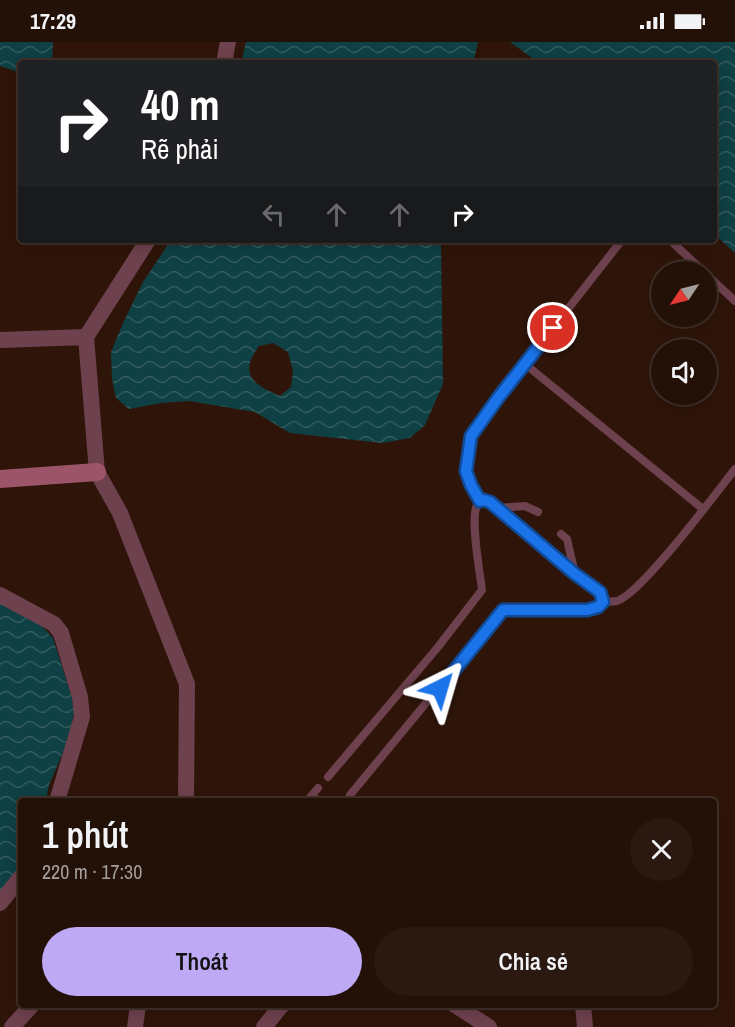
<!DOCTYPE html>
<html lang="vi">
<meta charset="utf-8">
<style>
body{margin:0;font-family:"Archivo Narrow",sans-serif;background:#2b1911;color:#f1f3f6;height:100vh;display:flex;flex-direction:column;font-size:22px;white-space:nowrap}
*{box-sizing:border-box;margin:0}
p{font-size:20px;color:#a39d9b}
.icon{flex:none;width:33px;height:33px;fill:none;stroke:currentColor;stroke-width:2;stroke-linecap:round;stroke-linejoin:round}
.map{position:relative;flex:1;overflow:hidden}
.drawer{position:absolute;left:18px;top:756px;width:699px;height:210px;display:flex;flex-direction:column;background:#231007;border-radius:6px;box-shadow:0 3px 15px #0003,0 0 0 2px #403028}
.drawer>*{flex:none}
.guide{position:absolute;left:18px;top:18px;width:699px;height:183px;border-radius:6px;box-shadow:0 3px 15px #0003,0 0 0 2px #403028;background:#202124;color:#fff;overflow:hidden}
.needle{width:39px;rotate:235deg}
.controls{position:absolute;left:651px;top:219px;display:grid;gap:12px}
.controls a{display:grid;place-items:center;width:66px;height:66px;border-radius:50%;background:#231007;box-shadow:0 3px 15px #0003,0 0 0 2px #403028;font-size:30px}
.pin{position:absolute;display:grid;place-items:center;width:51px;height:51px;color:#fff;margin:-26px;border:3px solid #fff;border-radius:50%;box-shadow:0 2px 6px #0007}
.me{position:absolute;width:66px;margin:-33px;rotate:40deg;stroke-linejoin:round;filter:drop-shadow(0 0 4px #0008)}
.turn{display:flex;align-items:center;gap:21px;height:126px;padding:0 24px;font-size:27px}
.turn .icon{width:78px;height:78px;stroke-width:2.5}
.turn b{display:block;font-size:42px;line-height:51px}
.lanes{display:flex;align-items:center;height:57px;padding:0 24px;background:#0003;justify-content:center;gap:30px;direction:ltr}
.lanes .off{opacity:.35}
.round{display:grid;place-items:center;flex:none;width:63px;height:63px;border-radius:32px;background:#2b1911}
.overview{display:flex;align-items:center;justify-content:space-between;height:102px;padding:0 24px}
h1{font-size:36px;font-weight:600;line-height:45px}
.action{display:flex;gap:12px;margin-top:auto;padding:12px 24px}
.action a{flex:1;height:69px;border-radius:36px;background:#bea9f5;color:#111;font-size:24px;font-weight:600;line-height:69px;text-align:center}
.action a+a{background:#2b1911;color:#f1f3f6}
.status{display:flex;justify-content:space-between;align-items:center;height:42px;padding:0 30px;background:#231007;direction:ltr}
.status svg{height:16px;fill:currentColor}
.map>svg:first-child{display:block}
.water{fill:url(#water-waves);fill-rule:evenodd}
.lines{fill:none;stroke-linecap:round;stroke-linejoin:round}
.lane{stroke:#6e414e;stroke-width:8}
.street{stroke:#6e414e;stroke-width:16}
.secondary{stroke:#9c5469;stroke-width:18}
.route-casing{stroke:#114b97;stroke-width:15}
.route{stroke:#1a73e8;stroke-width:10}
</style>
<div class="status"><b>17:29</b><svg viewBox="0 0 49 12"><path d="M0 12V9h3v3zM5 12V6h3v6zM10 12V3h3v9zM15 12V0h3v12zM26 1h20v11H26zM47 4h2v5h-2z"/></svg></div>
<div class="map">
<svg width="735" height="985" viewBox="0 0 735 985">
<defs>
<pattern id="water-waves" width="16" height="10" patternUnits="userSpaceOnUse" patternTransform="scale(1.5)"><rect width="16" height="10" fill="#0f4044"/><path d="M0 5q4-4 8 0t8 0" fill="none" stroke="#335b5e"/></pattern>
</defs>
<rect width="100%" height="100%" fill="#2f1509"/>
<path class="water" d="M0 0H53L52 21H21V31L0 24Z
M246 0H478L473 21H241Z
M510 0H735V211L714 192V21H539Z
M171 198H441L443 342 425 383 410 396 382 401 290 391 255 370 189 359 161 361 129 367 116 356 112 337 111 310 124 279 143 240ZM273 301 288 310 293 329 291 345 280 354C253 342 238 333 259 304Z
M0 561 41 583 53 596 72 656 74 669 70 694 49 743 46 759H21V828L0 855Z"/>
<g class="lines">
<path class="lane" d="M670 198 704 230
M706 232 735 259
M525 322 703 467
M480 459 466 429 471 394 498 356 622 198
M497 466 525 464 538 470
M561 492 567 497 575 532
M328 735 438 605 482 548C480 531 470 477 477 463 479 459 481 459 484 457L490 460 575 532 600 550 603 560
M312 753 319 759
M350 753 503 568H587L598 565 603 560C607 559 613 560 617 559 641 552 716 451 735 427
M307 759 318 746"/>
<path class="street" d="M224 21 228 0
M148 198 86 295 97 430 120 471 187 642 186 759
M0 298 86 295
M0 553 54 582 61 591 80 655 82 675 57 759
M0 861 21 835
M455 963 489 985
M583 963 585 985
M12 985 32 963
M135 985 138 963
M264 985 282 963"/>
<path class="secondary" d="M0 437 97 430"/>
</g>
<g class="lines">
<g class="route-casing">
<path id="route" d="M440 646 503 568H587L598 565 603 560 600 550 575 532 490 460 484 458 480 459 471 443 466 429 471 394 498 356 553 286"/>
</g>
<use href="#route" class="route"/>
</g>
</svg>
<div class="controls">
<a><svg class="needle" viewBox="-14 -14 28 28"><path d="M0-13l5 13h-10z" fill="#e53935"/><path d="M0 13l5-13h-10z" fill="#a39d9b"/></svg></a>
<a><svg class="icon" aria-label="sound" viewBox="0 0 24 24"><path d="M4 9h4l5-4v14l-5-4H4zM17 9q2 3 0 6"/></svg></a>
</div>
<div class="pin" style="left:553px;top:286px;background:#d93025"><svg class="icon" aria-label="arrive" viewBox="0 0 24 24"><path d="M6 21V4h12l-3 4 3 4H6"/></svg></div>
<svg class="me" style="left:440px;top:646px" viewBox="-20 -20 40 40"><path d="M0-17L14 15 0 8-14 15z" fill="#1a73e8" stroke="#fff" stroke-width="4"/></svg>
<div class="guide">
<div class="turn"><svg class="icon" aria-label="right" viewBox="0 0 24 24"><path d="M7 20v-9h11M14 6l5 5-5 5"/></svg><div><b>40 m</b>Rẽ phải</div></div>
<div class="lanes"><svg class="icon off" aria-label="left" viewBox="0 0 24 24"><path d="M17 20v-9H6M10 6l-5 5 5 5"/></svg><svg class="icon off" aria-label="ahead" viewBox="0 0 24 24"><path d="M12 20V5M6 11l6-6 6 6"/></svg><svg class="icon off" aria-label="ahead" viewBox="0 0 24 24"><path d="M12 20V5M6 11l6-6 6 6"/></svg><svg class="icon" aria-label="right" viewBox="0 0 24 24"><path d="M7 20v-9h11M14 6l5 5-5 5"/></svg></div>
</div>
<section class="drawer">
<div class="overview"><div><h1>1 phút</h1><p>220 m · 17:30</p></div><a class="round"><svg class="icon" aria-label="close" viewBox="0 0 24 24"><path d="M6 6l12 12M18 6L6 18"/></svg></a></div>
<div class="action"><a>Thoát</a><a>Chia sẻ</a></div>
</section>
</div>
